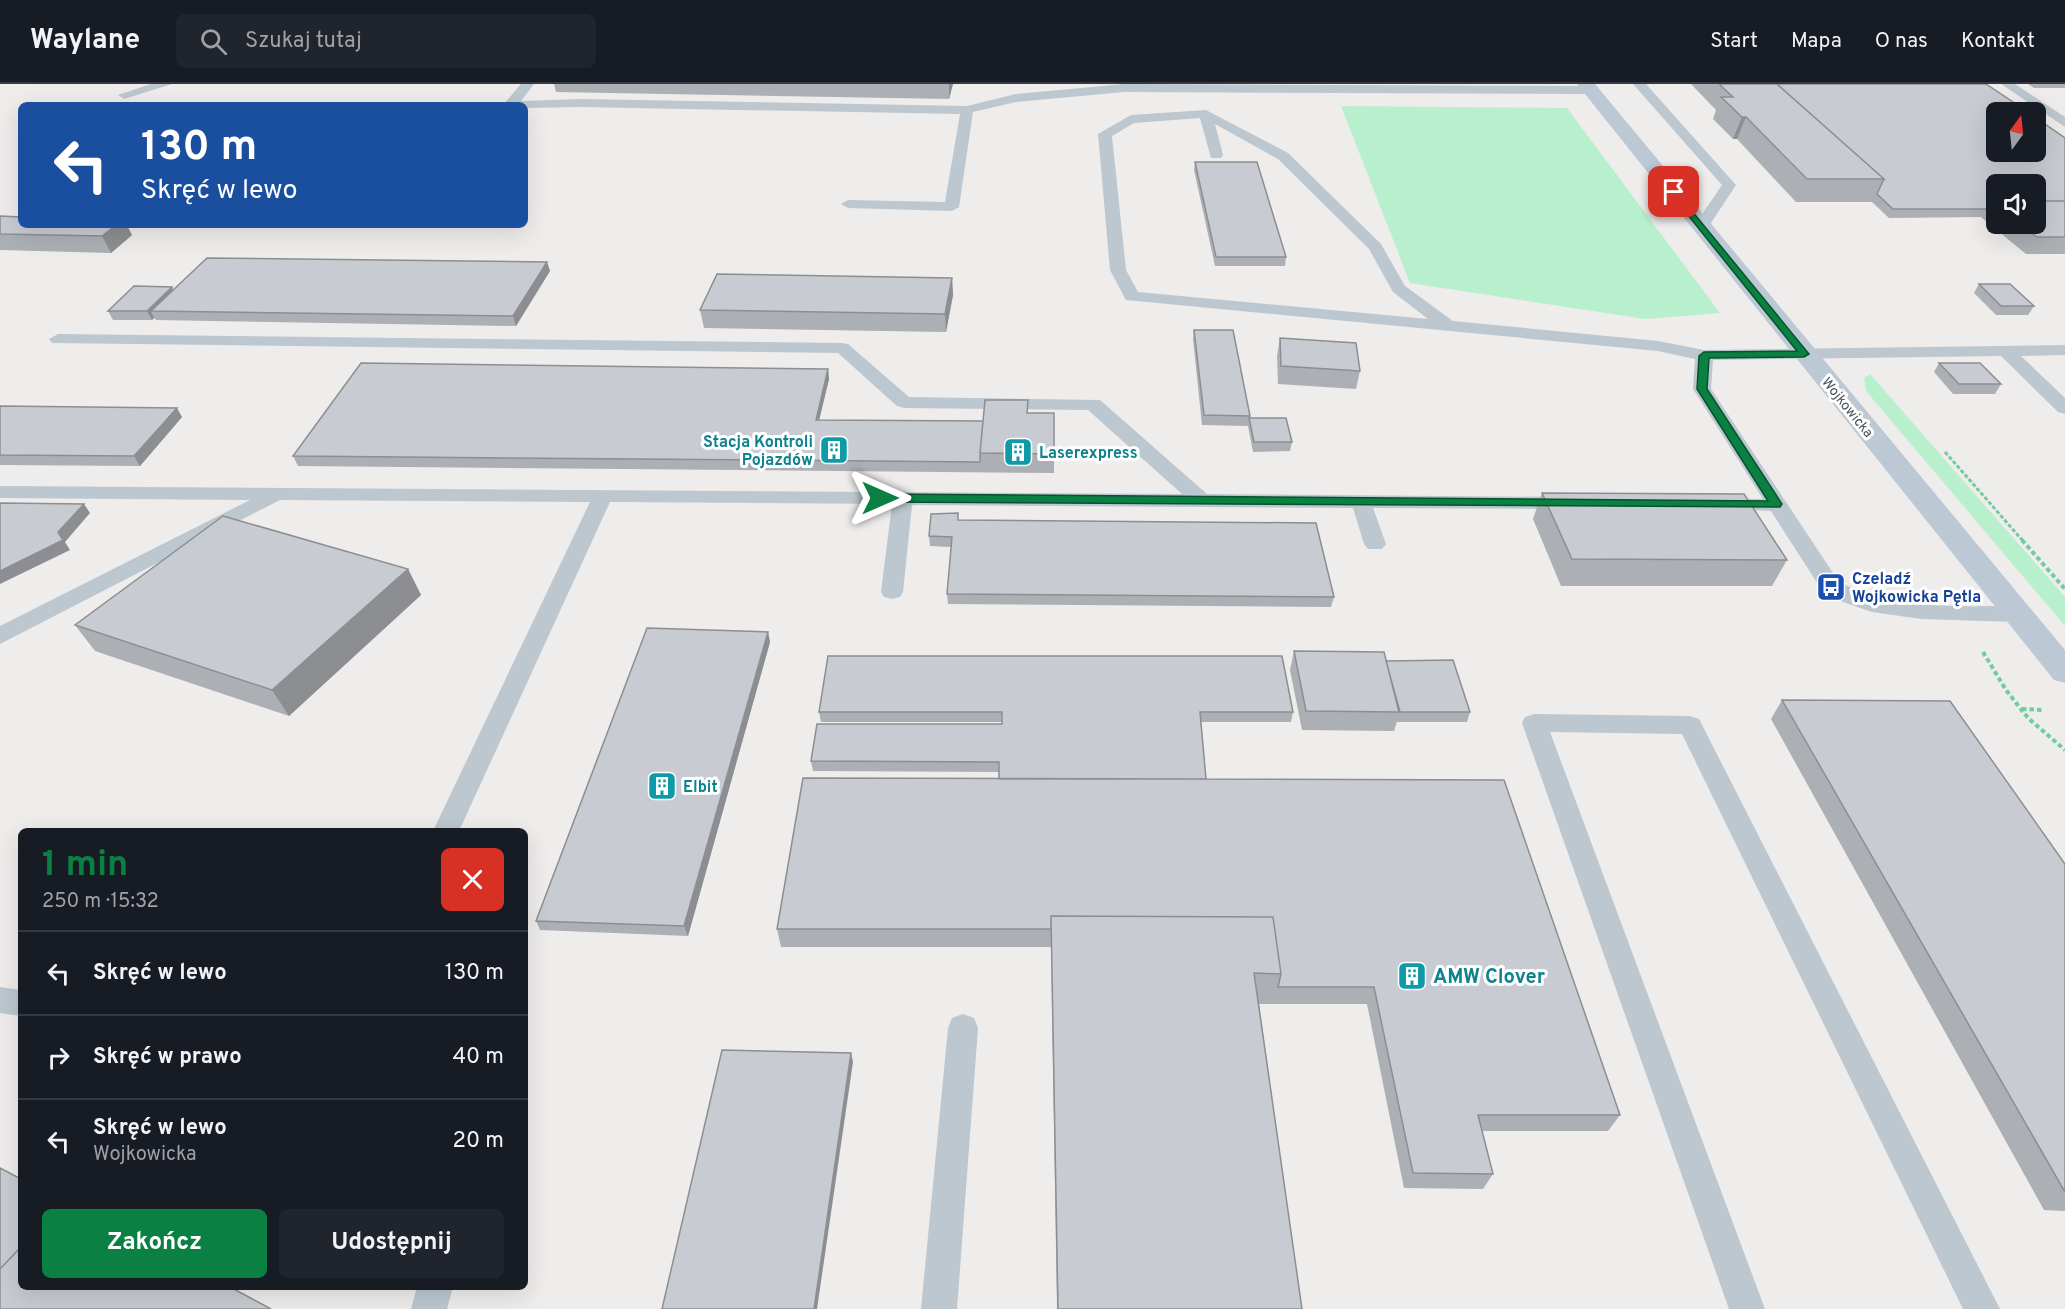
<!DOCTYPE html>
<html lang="pl">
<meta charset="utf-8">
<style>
body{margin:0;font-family:Overpass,sans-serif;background:#20242c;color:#f1f3f6;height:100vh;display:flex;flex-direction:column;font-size:22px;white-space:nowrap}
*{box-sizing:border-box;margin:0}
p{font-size:20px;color:#9ea1a6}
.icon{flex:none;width:33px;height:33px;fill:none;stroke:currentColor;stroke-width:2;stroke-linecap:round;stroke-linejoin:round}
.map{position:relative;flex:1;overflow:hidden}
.panel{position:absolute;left:18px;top:744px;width:510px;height:462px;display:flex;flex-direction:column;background:#171b24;border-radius:9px;box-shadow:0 6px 24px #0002}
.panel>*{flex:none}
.hud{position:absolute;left:18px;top:18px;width:510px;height:126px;border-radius:9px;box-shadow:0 6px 24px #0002;background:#1a4fa0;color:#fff;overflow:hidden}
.needle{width:39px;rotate:15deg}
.fabs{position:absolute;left:1986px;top:18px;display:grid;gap:12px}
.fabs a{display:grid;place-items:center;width:60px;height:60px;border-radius:9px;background:#171b24;box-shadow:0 6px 24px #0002;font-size:30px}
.pin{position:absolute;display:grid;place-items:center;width:51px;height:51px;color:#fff;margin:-26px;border-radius:12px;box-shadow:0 3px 9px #0006}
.me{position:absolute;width:66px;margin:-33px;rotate:90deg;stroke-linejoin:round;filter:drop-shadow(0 0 4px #0008)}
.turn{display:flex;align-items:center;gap:21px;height:126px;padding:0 24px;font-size:27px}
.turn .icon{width:78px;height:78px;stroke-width:2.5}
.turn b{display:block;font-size:42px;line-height:51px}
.round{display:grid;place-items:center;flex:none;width:63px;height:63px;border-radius:9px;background:#20242c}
.head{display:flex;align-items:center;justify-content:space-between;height:102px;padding:0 24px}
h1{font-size:36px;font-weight:700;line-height:45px;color:#0b8043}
.action{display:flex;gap:12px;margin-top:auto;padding:12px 24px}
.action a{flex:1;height:69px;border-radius:9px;background:#0b8043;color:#fff;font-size:24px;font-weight:700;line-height:69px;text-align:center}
.action a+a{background:#20242c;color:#f1f3f6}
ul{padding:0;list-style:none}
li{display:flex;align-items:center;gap:18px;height:84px;padding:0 24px;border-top:2px solid #363941}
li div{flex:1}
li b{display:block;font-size:22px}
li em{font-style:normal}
header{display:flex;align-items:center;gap:36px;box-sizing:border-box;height:84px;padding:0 30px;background:#171b24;border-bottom:2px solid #363941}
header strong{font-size:28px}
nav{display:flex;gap:33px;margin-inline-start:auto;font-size:21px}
.search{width:420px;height:54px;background:#20242c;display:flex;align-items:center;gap:15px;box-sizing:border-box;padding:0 21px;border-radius:9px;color:#9ea1a6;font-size:22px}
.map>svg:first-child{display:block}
.green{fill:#b8efcc}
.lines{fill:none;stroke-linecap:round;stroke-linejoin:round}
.path-far1{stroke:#70cd9d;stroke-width:3;stroke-dasharray:4 2;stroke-linecap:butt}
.path{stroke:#70cd9d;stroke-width:4;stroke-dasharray:4.5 3;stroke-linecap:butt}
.lane{fill:#bcc7cf;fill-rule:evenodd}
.secondary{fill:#bcc8d4;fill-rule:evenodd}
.wall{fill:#acafb4;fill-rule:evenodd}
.shaded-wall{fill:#8c8e92}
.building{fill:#c8cbd1;stroke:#8c8e92;stroke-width:1.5}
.route{fill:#0b8043;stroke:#07532c;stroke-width:1.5}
.labels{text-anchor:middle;stroke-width:6;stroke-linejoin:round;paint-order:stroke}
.far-street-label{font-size:14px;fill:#445059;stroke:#fff}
.culture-label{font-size:16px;font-weight:bold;fill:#0d838f;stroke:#fff;text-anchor:start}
.transit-label{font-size:16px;font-weight:bold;fill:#164399;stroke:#fff;text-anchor:start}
.near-culture-label{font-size:20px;font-weight:bold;fill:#0d838f;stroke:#fff;text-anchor:start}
</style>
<header>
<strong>Waylane</strong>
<div class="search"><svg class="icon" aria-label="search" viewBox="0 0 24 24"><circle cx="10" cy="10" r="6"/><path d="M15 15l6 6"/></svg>Szukaj tutaj</div>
<nav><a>Start</a><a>Mapa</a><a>O nas</a><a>Kontakt</a></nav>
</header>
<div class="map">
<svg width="2065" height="1225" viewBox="0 0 2065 1225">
<rect width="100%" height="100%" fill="#efecec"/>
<path class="green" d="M1341 22 1567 24 1720 229 1645 235 1410 199Z
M1870 290 2065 513V542L1866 307 1864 294Z"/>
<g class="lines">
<path class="path-far1" d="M1945 368 2024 458"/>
<path class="path" d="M2022 456 2065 505
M1983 568 2006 606 2028 634 2065 666
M2022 625 2044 626"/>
<path class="lane" d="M151 0H172L124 15 118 11Z
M521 0H534L521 17 581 15 967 22 1016 10 1124 0 1591 2 1597 6 1591 10 1124 8 1016 18 973 28 959 123 952 127 848 124 841 120 848 116 945 118 960 30 581 23 525 24V21H503Z
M1633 0H1646L1736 101 1707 145 1702 147 1694 142 1722 101Z
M2001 0H2015L2065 33V43Z
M1206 26 1288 69 1381 160 1405 202 1453 237 1658 257 1704 266 2065 261V271L2021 272 2065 314V330L2058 328 2001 272 1713 276 1711 305 1839 498C1894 526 1957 522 2017 522L2025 525 2028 530 2025 535 2017 538 1921 535 1872 528 1843 518 1823 508 1771 427 1711 424 1708 420 1711 416 1718 414 1763 415 1693 305 1695 275 1658 267 1126 216 1110 186 1098 50 1131 31ZM1200 34 1211 74H1221L1223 71 1215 40 1278 75 1369 165 1393 208 1428 235 1138 208 1126 186 1112 52 1134 39Z
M58 250 842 259 848 260 909 313 1100 316 1207 410 1570 413 1577 415 1580 419 1577 423 1570 425 1373 424 1386 460 1382 465H1368L1364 460 1353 424 912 421 903 508 900 513 892 515 884 513 881 508 892 420 610 418 459 747H433L590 418 280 416 0 560V542L250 416 0 414V402L1182 410 1088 326 904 324 897 322 838 269 52 259 49 255Z
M1534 630 1690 632 1699 635 2000 1225H1963L1682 650 1550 648 1765 1225H1729L1522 639 1525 633Z
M0 903 21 906V932L0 929Z
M963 930 974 934 978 944 957 1225H921L948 944 952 934Z
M417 1203H453L447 1225H411Z"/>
<path class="secondary" d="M1577 0H1595L2065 566V599L2054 596Z"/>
</g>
<path class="wall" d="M554 0H953L949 15 556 8Z
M1691 0H1986L2065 54V170H2026L1981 133 1889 134 1872 118H1796L1737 55H1733L1713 35 1716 26ZM1996 100 2036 140H1996Z
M2028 0H2065V4H2034Z
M1195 78 1286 173 1285 182H1215L1194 86Z
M0 132 132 151 111 169 0 166Z
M547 178 550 187 516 242 156 236 154 234 152 236H113L108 227 173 206Z
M952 194 953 211 946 248 704 244 700 226Z
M1979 200 2034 222 2028 231H1996L1974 209Z
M1194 246 1250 332V334L1292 358 1290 367 1253 368 1248 342 1202 341 1193 255Z
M1280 254 1360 287 1356 305 1278 300 1277 272Z
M1939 279 2001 300 1995 310H1953L1934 288Z
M828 285 829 295 819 336 983 337 1028 329H1054V389L298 382 293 372Z
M0 322 182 333 140 382 0 381Z
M1542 409 1787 476 1772 502H1561L1533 435Z
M958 436 1334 513 1331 523 948 520 947 510 951 463 930 462 929 452Z
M408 485 421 511 289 632 95 567 75 541Z
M768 548 770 558 688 852 540 846 536 837Z
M1294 567 1470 628 1467 638H1397V637L1394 647 1302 646 1290 586Z
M1782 616 2065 780V1127L2044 1126 1771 635Z
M819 628H1293L1291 638H1201L1206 695 1620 1031 1608 1047H1482L1493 1090 1483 1105 1404 1104 1367 920H1259L1302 1225H1057L1051 863H781L777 845 999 695V688L813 687 811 677 1002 640V638H821Z"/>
<path class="shaded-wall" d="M949 0H953L949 15Z
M1742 33H1746L1737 55H1733Z
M116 141H127L132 151 111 169 102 152Z
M547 178 550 187 516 242 513 232Z
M952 194 953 211 946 248 945 230Z
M172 203 176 212 151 227 154 234 152 236 147 227Z
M828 285 829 295 817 345 816 336Z
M177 324 182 333 140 382 134 372Z
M84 420 90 429 65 458 70 466 0 500V487L58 448Z
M408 485 421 511 289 632 272 606Z
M768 548 770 558 688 852 684 842Z
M851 969 853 978 817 1225H814Z"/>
<path class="building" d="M1719 0H1777L1884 95H1807L1746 33H1742L1721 13H1733Z
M1777 0H1986L2028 28H1996V68H2036V34L2065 54V117H2036V100H1996V117H1991L1986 125H1893L1877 110 1884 95Z
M1195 78H1257L1286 173H1216Z
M1991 117H1996V122Z
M2036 117H2065V153H2037L2019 140H2036Z
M0 132 21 133V141H116L102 152 0 150Z
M207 174 547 178 513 232 151 227Z
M717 190 952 194 945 230 700 226Z
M1979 200H2010L2034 222H2001Z
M134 202 172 203 147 227H108Z
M1194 246H1233L1250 332 1204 331Z
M1280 254 1356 259 1360 287 1281 282Z
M361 279 828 285 816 336 983 337 980 369V378L293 372Z
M1939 279H1980L2001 300H1959Z
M985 316H1028L1027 329H1054V370L980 369Z
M0 322 177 324 134 372 0 371Z
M1249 334H1286L1292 358H1254Z
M1542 409 1744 410 1787 476 1572 475Z
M0 419 84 420 58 448 63 456 0 487Z
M958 429V436L1316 439 1334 513 947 510 952 453 929 452 931 430Z
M223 432 408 485 272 606 75 541Z
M647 544 768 548 684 842 536 837Z
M1294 567 1384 568 1399 628 1306 627Z
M828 572H1282L1293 628H1200L1206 695H999V678L811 677 817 640H1002V628H819Z
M1453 576 1470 628H1400L1386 577Z
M1782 616 1950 617 2065 780V1108Z
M803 694 1504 696 1620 1031H1478L1493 1090 1413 1089 1374 903H1278L1281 890 1273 833 1051 832V845H777Z
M1051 832 1273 833 1281 890 1254 889 1302 1225H1058Z
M722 966 851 969 814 1225H662Z
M0 1084 21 1095V1163L0 1185Z
M21 1163V1203H230L271 1225H0V1185Z"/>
<path class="route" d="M1674 105 1809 270 1804 273 1709 274 1707 305 1782 420 1780 423 880 418 874 414 880 410 1768 417 1697 305 1699 272 1704 268 1797 267 1671 110Z"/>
<defs>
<g id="building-square" transform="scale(1.5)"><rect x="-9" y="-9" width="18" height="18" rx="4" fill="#0f9aa8" stroke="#fff"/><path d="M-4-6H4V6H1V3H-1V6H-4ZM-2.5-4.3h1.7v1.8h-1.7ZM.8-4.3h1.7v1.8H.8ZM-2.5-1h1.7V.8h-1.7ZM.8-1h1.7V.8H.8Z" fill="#fff"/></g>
<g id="bus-square" transform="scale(1.5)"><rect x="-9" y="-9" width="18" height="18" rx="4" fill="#1a4fb4" stroke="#fff"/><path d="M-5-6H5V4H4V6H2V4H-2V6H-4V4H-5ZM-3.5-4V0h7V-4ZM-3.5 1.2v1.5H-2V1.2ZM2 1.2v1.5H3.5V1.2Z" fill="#fff"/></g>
</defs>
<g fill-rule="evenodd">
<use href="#building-square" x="834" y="366"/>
<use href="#building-square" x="1018" y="368"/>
<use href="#bus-square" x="1831" y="503"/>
<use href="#building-square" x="662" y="702"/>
<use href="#building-square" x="1412" y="892"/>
</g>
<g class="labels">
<g class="far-street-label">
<text transform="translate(1848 323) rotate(51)" y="5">Wojkowicka</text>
</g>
<g class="culture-label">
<text x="813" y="363" text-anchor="end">Stacja Kontroli<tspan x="813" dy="18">Pojazdów</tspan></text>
<text x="1039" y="374">Laserexpress</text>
<text x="683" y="708">Elbit</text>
</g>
<g class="transit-label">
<text x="1852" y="500">Czeladź<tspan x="1852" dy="18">Wojkowicka Pętla</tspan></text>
</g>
<g class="near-culture-label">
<text x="1433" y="899">AMW Clover</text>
</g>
</g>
</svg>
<div class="fabs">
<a><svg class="needle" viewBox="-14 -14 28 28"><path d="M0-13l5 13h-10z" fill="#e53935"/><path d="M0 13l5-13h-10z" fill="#9ea1a6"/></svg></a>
<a><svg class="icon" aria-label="sound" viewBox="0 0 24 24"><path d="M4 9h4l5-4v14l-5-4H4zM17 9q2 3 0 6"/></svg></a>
</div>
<div class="pin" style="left:1674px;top:108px;background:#d93025"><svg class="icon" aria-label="arrive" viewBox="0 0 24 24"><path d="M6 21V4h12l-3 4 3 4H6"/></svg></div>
<svg class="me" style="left:880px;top:414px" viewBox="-20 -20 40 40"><path d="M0-17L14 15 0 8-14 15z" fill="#0b8043" stroke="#fff" stroke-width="4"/></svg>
<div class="hud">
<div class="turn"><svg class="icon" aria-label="left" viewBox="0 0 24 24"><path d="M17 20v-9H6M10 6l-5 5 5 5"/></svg><div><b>130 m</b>Skręć w lewo</div></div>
</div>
<section class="panel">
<div class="head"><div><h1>1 min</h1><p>250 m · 15:32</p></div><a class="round" style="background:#d93025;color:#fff"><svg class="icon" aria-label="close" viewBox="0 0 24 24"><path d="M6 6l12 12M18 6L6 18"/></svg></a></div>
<ul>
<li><svg class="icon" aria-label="left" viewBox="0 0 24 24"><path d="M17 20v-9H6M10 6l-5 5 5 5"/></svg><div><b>Skręć w lewo</b></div><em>130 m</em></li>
<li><svg class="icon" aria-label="right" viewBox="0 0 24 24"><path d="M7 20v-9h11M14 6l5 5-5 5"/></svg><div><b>Skręć w prawo</b></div><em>40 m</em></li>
<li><svg class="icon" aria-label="left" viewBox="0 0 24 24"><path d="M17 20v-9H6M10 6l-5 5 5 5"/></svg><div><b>Skręć w lewo</b><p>Wojkowicka</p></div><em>20 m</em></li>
</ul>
<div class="action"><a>Zakończ</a><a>Udostępnij</a></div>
</section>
</div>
